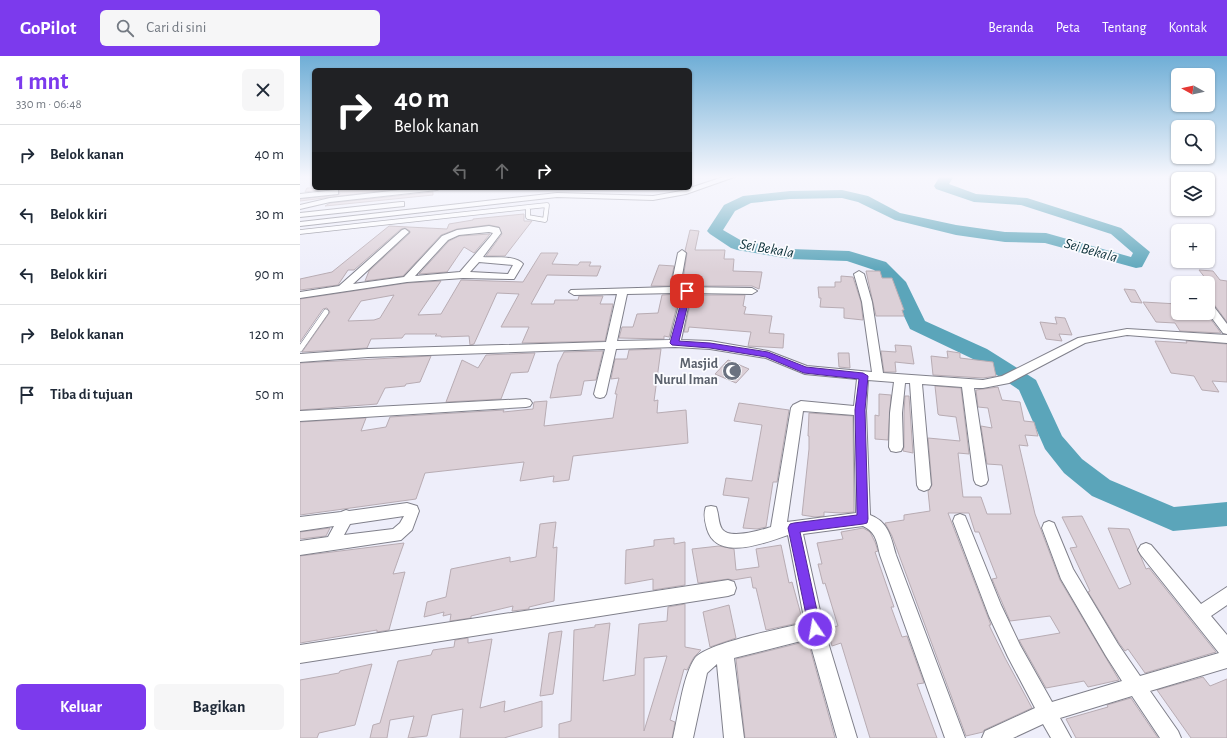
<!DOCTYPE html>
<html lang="id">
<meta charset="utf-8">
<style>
body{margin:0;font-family:"Alegreya Sans",sans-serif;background:#f6f6f7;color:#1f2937;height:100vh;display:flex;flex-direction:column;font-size:15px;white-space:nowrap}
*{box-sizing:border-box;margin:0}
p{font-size:13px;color:#747a83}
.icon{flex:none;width:22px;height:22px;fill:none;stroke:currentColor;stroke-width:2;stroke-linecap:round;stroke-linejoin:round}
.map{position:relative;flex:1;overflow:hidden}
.side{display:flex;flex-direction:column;background:#fff;width:300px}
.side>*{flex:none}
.guide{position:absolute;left:12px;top:12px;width:380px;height:122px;border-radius:6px;box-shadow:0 1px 3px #0004;background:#202124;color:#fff;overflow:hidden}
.needle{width:26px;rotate:278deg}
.tools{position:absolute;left:871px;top:12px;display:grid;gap:8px}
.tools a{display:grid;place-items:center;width:44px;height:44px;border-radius:6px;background:#fff;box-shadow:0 1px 3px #0004;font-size:20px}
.pin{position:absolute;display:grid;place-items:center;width:34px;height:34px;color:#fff;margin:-17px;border-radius:8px;box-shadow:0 2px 6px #0006}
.me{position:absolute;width:44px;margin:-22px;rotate:348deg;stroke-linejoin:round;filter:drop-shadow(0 0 3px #0008)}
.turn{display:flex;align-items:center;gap:14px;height:84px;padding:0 16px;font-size:18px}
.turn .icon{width:52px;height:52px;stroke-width:2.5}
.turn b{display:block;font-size:28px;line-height:34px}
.lanes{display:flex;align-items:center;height:38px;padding:0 16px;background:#0003;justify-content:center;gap:20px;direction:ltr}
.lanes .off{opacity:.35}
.round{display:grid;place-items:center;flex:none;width:42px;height:42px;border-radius:6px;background:#f6f6f7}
.overview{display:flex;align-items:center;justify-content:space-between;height:68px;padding:0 16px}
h1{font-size:24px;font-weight:700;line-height:30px;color:#7c3aed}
.cta{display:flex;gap:8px;margin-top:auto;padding:8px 16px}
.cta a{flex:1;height:46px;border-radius:6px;background:#7c3aed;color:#fff;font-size:16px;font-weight:700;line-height:46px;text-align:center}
.cta a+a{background:#f6f6f7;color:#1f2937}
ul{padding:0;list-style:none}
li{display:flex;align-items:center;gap:12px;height:60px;padding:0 16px;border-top:1px solid #e0e1e3}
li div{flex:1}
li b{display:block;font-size:15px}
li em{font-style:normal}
header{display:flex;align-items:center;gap:24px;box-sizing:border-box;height:56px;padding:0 20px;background:#7c3aed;color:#fff}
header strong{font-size:19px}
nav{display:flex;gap:22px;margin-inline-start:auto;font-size:14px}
.search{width:280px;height:36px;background:#f6f6f7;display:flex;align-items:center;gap:10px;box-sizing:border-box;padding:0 14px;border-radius:6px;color:#747a83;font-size:15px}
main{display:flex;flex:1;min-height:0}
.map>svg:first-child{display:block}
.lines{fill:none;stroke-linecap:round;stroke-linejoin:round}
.river{fill:#5ba5ba;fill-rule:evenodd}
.building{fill:#dcd0d7;stroke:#b8acb3;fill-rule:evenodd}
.service-far1-casing{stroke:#80808b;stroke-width:5.5}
.service-casing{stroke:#80808b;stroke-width:6}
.minor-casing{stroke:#80808b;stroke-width:2}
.service-far1{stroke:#fff;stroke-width:4}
.service{stroke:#fff;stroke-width:5}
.minor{fill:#fff;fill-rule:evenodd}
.route{fill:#7c3aed;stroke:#51269a}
.labels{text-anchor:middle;stroke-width:3.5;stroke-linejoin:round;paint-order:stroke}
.worship-label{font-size:14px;font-weight:bold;fill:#5b616d;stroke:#fcfcff;text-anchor:end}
.water-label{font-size:15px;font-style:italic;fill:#0f333c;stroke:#fcfcff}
</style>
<header>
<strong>GoPilot</strong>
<div class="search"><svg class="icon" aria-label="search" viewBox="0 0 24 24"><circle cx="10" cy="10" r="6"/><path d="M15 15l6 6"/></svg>Cari di sini</div>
<nav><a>Beranda</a><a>Peta</a><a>Tentang</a><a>Kontak</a></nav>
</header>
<main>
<section class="side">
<div class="overview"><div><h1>1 mnt</h1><p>330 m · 06:48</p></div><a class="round"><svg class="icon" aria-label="close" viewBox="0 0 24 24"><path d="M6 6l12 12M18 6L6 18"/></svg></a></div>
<ul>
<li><svg class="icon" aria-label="right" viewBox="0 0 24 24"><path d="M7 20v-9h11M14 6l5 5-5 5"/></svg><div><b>Belok kanan</b></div><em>40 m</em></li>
<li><svg class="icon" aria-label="left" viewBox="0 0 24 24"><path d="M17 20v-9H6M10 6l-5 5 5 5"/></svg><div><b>Belok kiri</b></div><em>30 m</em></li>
<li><svg class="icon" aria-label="left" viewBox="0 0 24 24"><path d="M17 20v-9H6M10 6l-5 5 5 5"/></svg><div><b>Belok kiri</b></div><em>90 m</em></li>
<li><svg class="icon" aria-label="right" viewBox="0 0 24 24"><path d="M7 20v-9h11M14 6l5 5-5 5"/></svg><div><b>Belok kanan</b></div><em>120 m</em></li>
<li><svg class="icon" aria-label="arrive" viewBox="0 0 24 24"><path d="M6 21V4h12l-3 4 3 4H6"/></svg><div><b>Tiba di tujuan</b></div><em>50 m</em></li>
</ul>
<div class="cta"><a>Keluar</a><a>Bagikan</a></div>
</section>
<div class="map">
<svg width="927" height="682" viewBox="0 0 927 682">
<rect width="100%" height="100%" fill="#eeeefa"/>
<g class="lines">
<path class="river" d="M640 120H654L649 128 676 138 727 142 821 172 850 196 842 211 836 212 745 187 705 186 656 179 595 164 558 146 542 142 490 143 451 147 435 155 423 174 442 185 490 193 549 195 586 206 606 226 625 265 687 293 736 324 762 380 782 403 810 424 874 451 927 446V470L873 475 792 440 764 417 745 393 719 334 673 303 610 273 589 228 574 214 547 205 490 203 437 194 431 192 410 178 407 175 424 149 443 140 490 135 542 134 568 140 600 157 656 169 705 176 746 177 831 201 833 197 811 178 721 149 674 146 636 133 634 130Z"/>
</g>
<path class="building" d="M7 132H104L0 145V143L38 139 40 138 38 132 5 136Z
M133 136V139L25 150 30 147Z
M224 158V165H232L205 200H186L202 178 199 171 189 169 157 173 141 179 103 220 65 225 69 215 110 177V175L105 172 101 173 54 214H48L38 229 0 234V223L32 216 89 170 147 173 149 168 173 164V163Z
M390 174 399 175 395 194H425L424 203H434L433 215 462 216 459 233 452 230H382L387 197 385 195Z
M190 178 174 197 164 191 147 216 119 218 149 185 159 180Z
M241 197H258L252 208 278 209 280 206H291L289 210H301L297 220 247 219 231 248H254L255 244H278L279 240H303L300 248H313L305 285 222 287 229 271H201L219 238 197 237 174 288 170 289 169 280 141 281V280H135L137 278H105L102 282 71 283 67 292 2 296 30 256 27 252 23 253 0 286V243L107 227 141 225 118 259 141 258 161 224 223 226ZM94 239 80 262 74 264 48 265 61 245Z
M359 209 374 210 370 230H351Z
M899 214 913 215 920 224 927 225V266L913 247 908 246V227H901L898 222 906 223Z
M566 215H580L582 222H592L604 254H602L604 260H576Z
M541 220 553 221 561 246 563 264 544 262V252L520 251 521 242H519L518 231H535V226H541Z
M824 233 835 234 842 247 831 246Z
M380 238 369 281 364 280V283L319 282 322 271H333L337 258 358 257 362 239Z
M392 239H445L443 250 446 251 444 258 472 260 469 277 484 278 483 292 448 290 451 276 389 271 388 276H384Z
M843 246 878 248V257H906L921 277 880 275 875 267 856 266Z
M755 261 765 262 772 279 759 278 762 285 746 283 740 266 757 268Z
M855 285 887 287 886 285 927 288V326L912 325 919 336 902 334 894 320 871 317Z
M595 289 611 290 614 308 595 306 596 316H584L581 295 596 296Z
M361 293 354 345 358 344 357 357 386 354 388 387 273 400 269 424 253 426 254 420 220 425 224 406 125 417 116 443 0 459V366L66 362 61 375 86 371 90 361 204 354 203 356 233 353 234 346 247 345 244 370 313 362 317 338H315L319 322 311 323 315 303H327L329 294Z
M303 295 296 324 284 325 281 339 250 342 258 308 264 296Z
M647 295 660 297V302L693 306 696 320 683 322 633 319 631 300 648 302Z
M235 297 228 316 211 317 201 343 146 346 162 304 178 312 186 299Z
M538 297H549L550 312 539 311Z
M131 300 120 326 106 328 105 330 85 332 77 348 0 354V307Z
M428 304 449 313 436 327 415 318Z
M635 330 661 332 669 398 658 397 663 441H681L687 458H711L702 409 687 408 681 370 692 372 688 352 678 351 676 334 698 331 702 344 720 346 724 365 734 366 738 380 725 379 728 390 719 389 735 458 760 524 819 624 788 631 784 625 746 632 719 584 760 577 750 560 710 565 692 523 697 522 679 476H675L669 457H648L691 569H689L705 602 732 652 684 674 683 676 666 680 592 480 585 467 604 464V459L630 455 628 435 632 429 628 382 660 385 656 361 639 359 638 358Z
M579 338 591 339 588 384 575 383V359L579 360Z
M605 340H609L613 397 603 395 604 391V357Z
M439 347 489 354 477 426H473L466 471 457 473 443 472 449 442 423 439 426 422 452 425 462 369 434 365Z
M509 357 553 360 554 456 541 457 524 456V460L515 461 502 459 509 393V380H508Z
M782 460 819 533 831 528 808 472 829 473 846 513 849 512 916 596 845 617 828 593 825 595 819 587 788 536 790 535 770 492 777 491 762 461Z
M256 466 253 492 257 491 254 545 229 551V553L212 555 213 550 171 560V562L150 565 151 558 143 560 144 556 124 561 127 546 146 541 151 513 210 501V506L236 501 240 468Z
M30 472 26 480 0 483V476Z
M563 472 570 476 575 486 578 495 575 496 594 551H591L602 581 607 580 624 627 617 628 637 682H570L541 587 532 590 527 572 538 570 525 527 523 528 518 508H522L517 487 543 483 541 476Z
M374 482V488L385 486V529L353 534V523L325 528 326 494 354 490V484Z
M104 487 93 518 105 516 89 574 77 576V574L0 587V500Z
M481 489 489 527 492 526 503 566 466 574 456 532H453L451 521 433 524 428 523 398 527 392 493 419 490 434 493 436 514 459 511 456 493Z
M385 548V591L401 594 394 601 387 614 384 613 370 664 375 666 372 682H259V668L271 665 274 574 295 571V569L310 567 303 625 335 619 339 568 367 565 368 551ZM367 600 344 675V602Z
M429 549 436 582 410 591 403 556Z
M262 575 253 638 240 640 249 577Z
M168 582V587L192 583 180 652 205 645 204 656 242 645V671L204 682H160L163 653 132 659 127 680 108 682 114 660 90 664 87 682H70L73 669 80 667 98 605 131 599 133 594 154 591 155 584Z
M508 585 535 682H445L436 603Z
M72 608 55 669 19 677 17 682H0V624L39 617 40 615Z
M903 621 910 630 927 623V682H891L857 634Z
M831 642 858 682H776L766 663 808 651 807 649Z"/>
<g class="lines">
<g class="service-far1-casing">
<path id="service-far1" d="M247 149 245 164 228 161V151Z
M0 176 228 151"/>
</g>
<g class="service-casing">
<path id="service" d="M0 293 26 256"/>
</g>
<g class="minor-casing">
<path id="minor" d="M426 120H437L386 138 353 144 257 141 0 170V166L257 137 353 140 381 135Z
M117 132H141L137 134 30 146 0 153V149L30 142Z
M35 134H38V138L0 142V138Z
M101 146H104V150L0 161V157Z
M189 170 199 172 201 177 183 201C194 202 215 199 223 208L214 223 163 222 107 226 0 242V236L39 230 102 174 105 173 109 176 53 228 104 221 142 180 157 174ZM189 176 193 177 190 181 160 216 115 220 148 184 159 179ZM179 206 213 209 208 218 170 216Z
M382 194 386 197 380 231 452 232 457 235 452 238 391 237 381 284 410 285 468 295 507 310 572 316 562 246 554 218 559 215 564 218 572 246 583 317 683 324 702 320 778 282 827 273 927 279V287L827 279 804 283 785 287 709 327 683 332H674L688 424 686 428 681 430 676 428 674 424 662 331 622 328 631 429 629 433 624 435 619 433 617 429 610 327H605L602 357 603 391 601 395 596 396 591 395 589 391 590 357 594 326 568 324 566 355 570 459C589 466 591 482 596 499L665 682H645L580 499C577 486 576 476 563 470L503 478 524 573 557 682H537L509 583 434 602 444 682H424L417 608 407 617 393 682H373C378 661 383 619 395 602 407 587 484 572 505 567L488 479C465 487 417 506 407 473 405 466 403 458 406 451L411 450 416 451C419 458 418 467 422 473 430 484 461 474 471 471L491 352 493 349 501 345 554 350 557 323 505 318 466 302 410 293 375 291 316 293 306 338 304 341 300 342 296 341 294 338 305 293 68 301 0 306V298L68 293 306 286 317 238 274 239 269 236 271 234 371 231 378 197ZM375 237H382L370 284 317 285 327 238ZM503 355 554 359 556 457 487 466Z
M890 222 893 223 896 227H886L887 223Z
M908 247 912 248 927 268V278L923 277 908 257Z
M226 343 230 344 232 347 230 350 226 351 0 365V355Z
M107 447 117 450 119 455 112 474 101 484 0 499V485L28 481 34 470 0 475V461L41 456 46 454 49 455ZM104 460 100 467 93 473 44 479 50 468Z
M660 458 665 460 701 549 720 589 752 646 822 625 806 600 761 523 742 472 744 467 749 465 754 467 773 513 818 588 840 620 919 597 841 499 838 494 841 489 846 487 851 489 901 548 927 531V549L911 560 927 579V612L850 635 878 675 881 682H860L832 640 760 662 771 682H751L743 668 713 682H682L685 675 735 652 708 601 689 560 653 465 655 460Z
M428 524 434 526 436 532 434 538 428 540 0 607V589Z"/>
</g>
<use href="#service-far1" class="service-far1"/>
<use href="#service" class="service"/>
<use href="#minor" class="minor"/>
</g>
<linearGradient id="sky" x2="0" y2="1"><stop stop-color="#6faed6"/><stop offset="0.56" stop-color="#f7f7fd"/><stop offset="1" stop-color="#f7f7fd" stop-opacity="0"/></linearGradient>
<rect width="927" height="216" fill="url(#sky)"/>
<path class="route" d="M387 232 391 235 379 285 410 287 468 296 506 311 563 317 568 320 565 354 568 463 567 467 563 468 500 476 521 573 520 577 515 579 510 577 509 573 488 472 490 468 494 467 557 459 555 354 559 323 504 317 466 301 410 292 372 289 370 287 384 235Z"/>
<defs>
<g id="mosque-disc" transform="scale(1)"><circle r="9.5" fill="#6b7280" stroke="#fcfcff"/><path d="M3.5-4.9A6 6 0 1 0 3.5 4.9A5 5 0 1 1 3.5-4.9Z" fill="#fff"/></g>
</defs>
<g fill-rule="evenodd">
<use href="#mosque-disc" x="432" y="315"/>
</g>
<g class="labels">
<g class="worship-label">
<text x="418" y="312">Masjid<tspan x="418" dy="16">Nurul Iman</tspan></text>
</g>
<g class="water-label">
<text transform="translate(467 192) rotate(10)" y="5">Sei Bekala</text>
<text transform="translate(791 194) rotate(16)" y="5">Sei Bekala</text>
</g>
</g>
</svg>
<div class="tools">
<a><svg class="needle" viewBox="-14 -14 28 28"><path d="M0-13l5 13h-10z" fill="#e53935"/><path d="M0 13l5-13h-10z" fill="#747a83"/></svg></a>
<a><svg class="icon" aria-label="search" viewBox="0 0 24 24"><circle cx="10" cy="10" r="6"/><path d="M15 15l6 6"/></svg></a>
<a><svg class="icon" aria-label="layers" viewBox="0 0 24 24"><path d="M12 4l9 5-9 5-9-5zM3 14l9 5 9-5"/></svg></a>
<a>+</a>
<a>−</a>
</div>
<div class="pin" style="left:387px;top:235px;background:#d93025"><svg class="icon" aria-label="arrive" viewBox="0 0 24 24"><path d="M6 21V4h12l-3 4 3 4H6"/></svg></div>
<svg class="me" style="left:515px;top:573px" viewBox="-20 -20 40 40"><circle r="17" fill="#7c3aed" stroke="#fff" stroke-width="3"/><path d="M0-11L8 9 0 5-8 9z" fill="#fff"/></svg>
<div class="guide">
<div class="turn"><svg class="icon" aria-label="right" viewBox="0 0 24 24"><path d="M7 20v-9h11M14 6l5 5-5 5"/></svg><div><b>40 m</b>Belok kanan</div></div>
<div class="lanes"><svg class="icon off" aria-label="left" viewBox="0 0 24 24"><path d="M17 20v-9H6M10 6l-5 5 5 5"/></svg><svg class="icon off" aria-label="ahead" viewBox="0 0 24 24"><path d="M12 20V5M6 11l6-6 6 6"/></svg><svg class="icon" aria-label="right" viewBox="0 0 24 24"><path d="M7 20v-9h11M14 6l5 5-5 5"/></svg></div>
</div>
</div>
</main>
